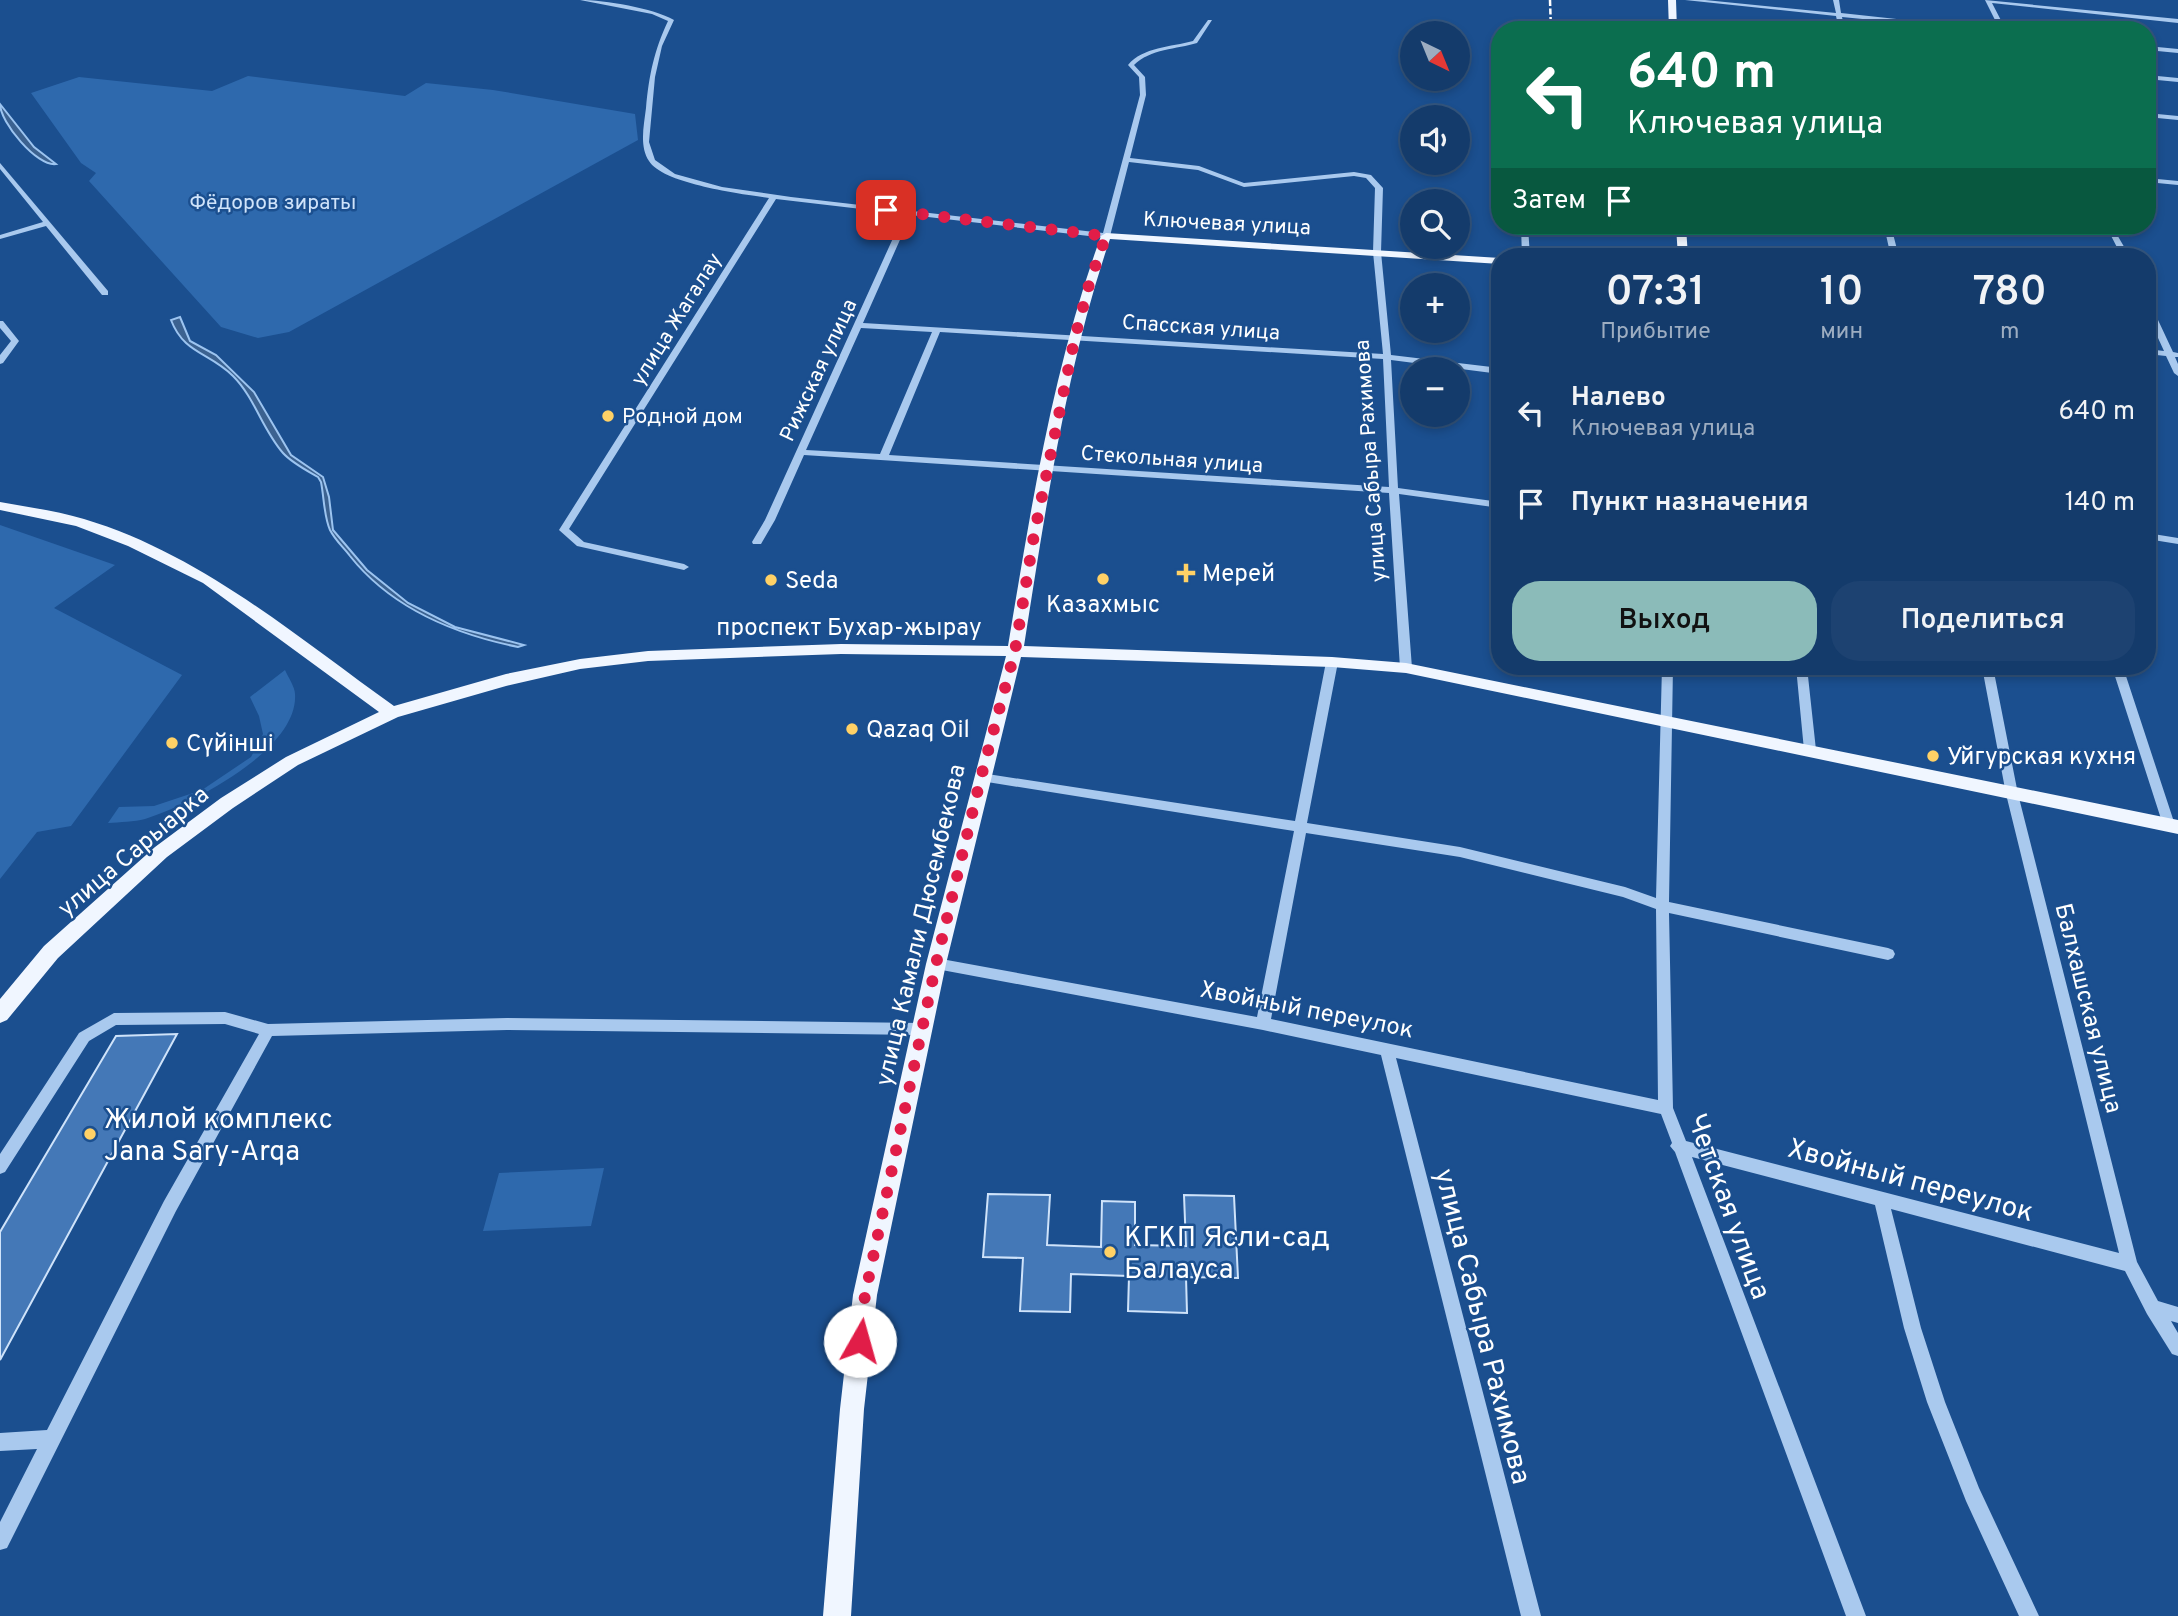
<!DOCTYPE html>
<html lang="ru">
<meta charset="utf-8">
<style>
body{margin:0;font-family:Overpass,sans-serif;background:#1d4271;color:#f1f3f6;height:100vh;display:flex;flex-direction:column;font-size:26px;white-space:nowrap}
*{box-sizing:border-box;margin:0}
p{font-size:23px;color:#9dadc1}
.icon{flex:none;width:38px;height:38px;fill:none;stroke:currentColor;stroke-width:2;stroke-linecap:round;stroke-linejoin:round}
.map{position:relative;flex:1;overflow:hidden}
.sheet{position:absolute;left:1491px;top:248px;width:665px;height:427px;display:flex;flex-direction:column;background:#143b6b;border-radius:28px;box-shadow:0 4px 10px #0003,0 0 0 2px #33557e}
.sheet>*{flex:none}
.hud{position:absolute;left:1491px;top:21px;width:665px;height:214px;border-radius:28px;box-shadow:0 4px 10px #0003,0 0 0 2px #33557e;background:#0b6e4f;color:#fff;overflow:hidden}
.needle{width:46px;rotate:137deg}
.fabs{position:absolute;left:1400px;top:21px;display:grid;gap:14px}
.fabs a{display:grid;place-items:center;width:70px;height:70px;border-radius:50%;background:#143b6b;box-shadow:0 4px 10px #0003,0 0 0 2px #33557e;font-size:35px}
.pin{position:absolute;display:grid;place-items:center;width:60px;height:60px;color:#fff;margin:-30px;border-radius:14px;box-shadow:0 4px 10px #0006}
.me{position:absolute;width:77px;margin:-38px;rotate:7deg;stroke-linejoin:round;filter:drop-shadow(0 0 5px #0008)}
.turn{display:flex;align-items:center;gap:24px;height:147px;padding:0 21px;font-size:32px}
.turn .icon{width:91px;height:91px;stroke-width:2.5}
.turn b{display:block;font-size:49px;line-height:60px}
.then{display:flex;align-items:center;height:66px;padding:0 21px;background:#0003;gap:14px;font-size:26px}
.eta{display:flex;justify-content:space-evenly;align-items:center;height:119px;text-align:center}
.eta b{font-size:42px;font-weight:600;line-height:49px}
.action{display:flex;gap:14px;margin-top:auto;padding:14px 21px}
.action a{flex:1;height:80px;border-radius:28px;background:#8bbbb9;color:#111;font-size:28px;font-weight:600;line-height:80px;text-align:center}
.action a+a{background:#1d4271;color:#f1f3f6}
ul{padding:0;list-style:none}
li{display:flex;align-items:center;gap:21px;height:91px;padding:0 21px}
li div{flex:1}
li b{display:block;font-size:26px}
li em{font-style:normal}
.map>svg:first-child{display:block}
.green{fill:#2e69ad}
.water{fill:#3c6290;stroke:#9cc4f0;stroke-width:2}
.building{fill:#4478b7;stroke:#cfe3fa;stroke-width:2}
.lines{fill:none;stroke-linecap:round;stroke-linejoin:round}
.minor{fill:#a9c9ee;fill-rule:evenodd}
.major{fill:#f0f6ff;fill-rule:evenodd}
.rail{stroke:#fff;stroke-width:2.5;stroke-dasharray:6 2.5;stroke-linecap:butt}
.route{stroke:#e11d48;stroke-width:12;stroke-dasharray:0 21.6}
.poi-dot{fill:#ffd166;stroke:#1b4f8f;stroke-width:2.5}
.labels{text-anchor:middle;stroke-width:5;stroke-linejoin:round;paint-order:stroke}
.far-park-label{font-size:21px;fill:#cfe3fa;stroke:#1b4f8f}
.far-street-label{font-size:21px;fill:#fff;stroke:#1b4f8f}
.far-poi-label{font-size:21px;fill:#fff;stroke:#1b4f8f;text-anchor:start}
.poi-label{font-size:24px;fill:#fff;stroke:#1b4f8f;text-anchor:start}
.street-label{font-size:24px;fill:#fff;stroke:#1b4f8f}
.near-poi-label{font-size:28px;fill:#fff;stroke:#1b4f8f;text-anchor:start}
.near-street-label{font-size:28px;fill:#fff;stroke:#1b4f8f}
</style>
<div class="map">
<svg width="2178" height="1616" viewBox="0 0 2178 1616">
<rect width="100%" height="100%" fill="#1b4f8f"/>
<path class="green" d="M248 76 405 96 426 83 493 90 635 114 638 140 289 332 258 338 221 327 89 181 96 173 81 163 31 93 79 77 212 91Z
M0 525 115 565 54 608 182 675 71 826 37 832 0 879Z
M285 670C288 677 295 687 295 694 299 750 190 805 145 819 134 822 120 822 108 823L119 807 154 806 202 790 251 757 263 734 259 716 250 697Z
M604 1168 591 1226 483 1231 499 1173Z"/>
<path class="water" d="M0 104 34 147 56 164C37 167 0 122 0 104Z
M180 317 190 341 216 355 254 392 291 455 323 477 329 497 333 530 367 570 408 603 455 627 524 645 518 647C454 634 392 609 350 556 344 548 335 540 330 530 324 517 324 497 321 482L318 477C306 470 292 463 283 453 262 429 255 398 233 376 209 352 184 354 171 320Z"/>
<path class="building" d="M177 1034 0 1360V1232L116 1036Z
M988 1194 1050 1195 1047 1245 1101 1247 1102 1201 1135 1202V1245L1186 1246 1184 1195 1234 1196 1238 1278 1186 1277 1187 1313 1128 1311 1129 1276 1071 1274 1070 1312 1020 1311 1023 1258 983 1257Z"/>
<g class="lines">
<path class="minor" d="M580 0C605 0 653 8 674 20L662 46 655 77 649 142 655 160 675 174 722 187 791 197 1103 233 1140 95 1139 77 1128 65C1143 47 1171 47 1193 41L1208 20H1212L1197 43C1177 49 1150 49 1134 65L1145 77 1146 95 1130 158 1199 166 1244 183 1354 172 1371 175 1383 188 1381 252 1391 355 1500 368V374L1391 360 1398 488 1500 502V508L1399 494 1412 668 1410 671H1402L1400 668 1389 493 804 455 775 520 761 544H753L752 542 765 520 904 214 776 199 569 529 584 542 684 564 689 567 684 570 577 546 559 530 769 198C742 194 663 184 649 161 639 146 644 125 646 108 649 75 654 51 668 21L652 14ZM1129 162 1198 170 1244 187 1354 176 1366 178 1375 188 1373 252 1383 354 863 323 911 215 1106 238 1110 236ZM861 328 932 332 880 454 806 450ZM940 332 1383 359 1389 487 889 455Z
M1685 0H1705L1836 13 1833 0H1839L1841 13 1998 30H1975L1842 17 1845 30H1839L1836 16Z
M1985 0 2178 19V23L1992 3 2006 30H2000Z
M2147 46 2178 49V53L2147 50Z
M2147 75 2178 78V82L2147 79Z
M2147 113 2178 116V120L2147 117Z
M0 163 108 291V295H102L46 226 0 239V235L43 222 0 169Z
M2147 178 2178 181V185L2147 182Z
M1521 226H1528L1530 257H1522Z
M1884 226H1891L1899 257H1891Z
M2106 226H2112L2130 257H2122Z
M2147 303 2151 305 2173 352 2178 353V357H2175L2178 364V376L2174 373 2166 356 2147 354V349L2164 351 2147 314Z
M0 321H3L19 341 3 363 0 364V355L11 341 0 328Z
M2147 533 2178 538V544L2147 539Z
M1332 658 1338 662 1307 823 1460 847 1625 887 1656 898 1662 667H1673L1669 902 1888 948 1893 950 1895 954 1893 958 1888 960 1669 913 1673 1108 1686 1141 2119 1253 2006 794 1982 667H1993L2018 794 2137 1262 2158 1301 2178 1307V1323L2171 1321 2178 1333V1356L2172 1354 2147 1314 2125 1271 1891 1209 1921 1328 1945 1402 1979 1488 2039 1616H2019L1966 1501 1927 1402 1904 1328 1875 1205 1692 1157 1866 1616H1846L1675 1152 1670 1146 1672 1143 1661 1114 1396 1058 1541 1616H1521L1381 1055 1263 1030 931 968 929 964 931 960 936 958 1257 1017 1294 831 981 781 975 777 981 773 1295 821 1326 662ZM1306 833 1460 857 1623 897 1656 909 1658 1100 1271 1019Z
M1796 667H1807L1816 750 1810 754 1804 750Z
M2112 667H2123L2175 825 2173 828H2165L2163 825Z
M225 1012 268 1024 507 1018 922 1023 927 1025 929 1029 927 1033 922 1035 507 1030 272 1036 176 1211 7 1548 0 1550V1522L37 1449 0 1451V1433L47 1430 164 1201 259 1034 225 1024 116 1025 89 1041 5 1172 0 1174V1154L79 1033 114 1013Z"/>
<path class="major" d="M1668 0H1676L1677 30H1669Z
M1676 226H1686L1688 257H1678Z
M1106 233 1500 258V264L1110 239C1066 367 1045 513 1024 646L1332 657 1406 663 2178 820V834L1406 673 1332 667 1021 657 946 964 877 1295 864 1409 851 1616H823L840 1409 853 1295 926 964 1006 656 841 654 648 661 580 669 506 686 398 717 298 765 233 808 167 857 58 958 7 1020 0 1023V999L44 946 155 847 221 798 286 757 379 712 203 583 128 546 76 526 0 510V502C28 507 57 511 84 519 201 554 297 637 394 706L506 674 580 659 648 651 841 644 1008 646C1031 508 1053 367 1101 236Z"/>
<path class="rail" d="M1550 0 1551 30"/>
</g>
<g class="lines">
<path class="route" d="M860 1341 865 1295 936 964 981 777 1015 651 1034 535 1075 337 1090 281 1106 236 886 210"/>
</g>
<g class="poi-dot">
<circle cx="608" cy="416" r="7"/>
<path d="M1182.5 562.5h7v7h7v7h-7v7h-7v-7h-7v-7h7z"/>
<circle cx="1103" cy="579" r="7"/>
<circle cx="771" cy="580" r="7"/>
<circle cx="852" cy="729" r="7"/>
<circle cx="172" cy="743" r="7"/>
<circle cx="1933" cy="756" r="7"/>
<circle cx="90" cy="1134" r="7"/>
<circle cx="1110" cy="1252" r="7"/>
</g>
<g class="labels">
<g class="far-park-label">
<text x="273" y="209">Фёдоров зираты</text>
</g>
<g class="far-street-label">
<text transform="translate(1227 223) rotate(3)" y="7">Ключевая улица</text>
<text transform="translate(676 319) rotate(-58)" y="7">улица Жагалау</text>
<text transform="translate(1201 327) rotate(4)" y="7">Спасская улица</text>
<text transform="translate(818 370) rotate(-65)" y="7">Рижская улица</text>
<text transform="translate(1172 459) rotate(4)" y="7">Стекольная улица</text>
<text transform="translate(1370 461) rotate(-94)" y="7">улица Сабыра Рахимова</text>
</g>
<g class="far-poi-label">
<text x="622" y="423">Родной дом</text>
</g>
<g class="poi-label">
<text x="1202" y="581">Мерей</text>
<text x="785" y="588">Seda</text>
<text x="1103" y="612" text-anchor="middle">Казахмыс</text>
<text x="866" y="737">Qazaq Oil</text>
<text x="186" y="751">Сүйінші</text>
<text x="1947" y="764">Уйгурская кухня</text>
</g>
<g class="street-label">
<text x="849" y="635">проспект Бухар-жырау</text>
<text transform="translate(133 851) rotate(-40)" y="8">улица Сарыарка</text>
<text transform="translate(920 925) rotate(-77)" y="8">улица Камали Дюсембекова</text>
<text transform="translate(2089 1008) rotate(76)" y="8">Балхашская улица</text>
<text transform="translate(1307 1009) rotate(11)" y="8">Хвойный переулок</text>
</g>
<g class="near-poi-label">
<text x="104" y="1128">Жилой комплекс<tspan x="104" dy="32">Jana Sary-Arqa</tspan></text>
<text x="1124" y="1246">КГКП Ясли-сад<tspan x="1124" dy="32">Балауса</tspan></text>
</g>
<g class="near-street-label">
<text transform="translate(1911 1179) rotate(15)" y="10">Хвойный переулок</text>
<text transform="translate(1730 1206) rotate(70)" y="10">Четская улица</text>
<text transform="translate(1484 1326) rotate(76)" y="10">улица Сабыра Рахимова</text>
</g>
</g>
</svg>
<div class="fabs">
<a><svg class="needle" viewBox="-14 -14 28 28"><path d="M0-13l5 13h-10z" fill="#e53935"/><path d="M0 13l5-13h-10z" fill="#9dadc1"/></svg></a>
<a><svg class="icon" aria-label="sound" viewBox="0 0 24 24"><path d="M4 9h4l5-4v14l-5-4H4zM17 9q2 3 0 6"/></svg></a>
<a><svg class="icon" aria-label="search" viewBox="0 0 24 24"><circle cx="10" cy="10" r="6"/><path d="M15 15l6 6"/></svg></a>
<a>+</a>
<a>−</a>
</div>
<div class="pin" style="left:886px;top:210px;background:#d93025"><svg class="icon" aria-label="arrive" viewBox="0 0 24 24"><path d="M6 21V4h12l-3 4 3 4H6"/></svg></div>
<svg class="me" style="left:860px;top:1341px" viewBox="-20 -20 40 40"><circle r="19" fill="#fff"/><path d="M0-13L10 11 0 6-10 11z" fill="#e11d48"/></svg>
<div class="hud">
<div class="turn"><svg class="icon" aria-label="left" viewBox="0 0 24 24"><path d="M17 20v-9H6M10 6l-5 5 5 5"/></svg><div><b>640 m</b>Ключевая улица</div></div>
<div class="then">Затем<svg class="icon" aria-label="arrive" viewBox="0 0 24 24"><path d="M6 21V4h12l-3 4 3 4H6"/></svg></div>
</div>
<section class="sheet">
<div class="eta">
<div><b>07:31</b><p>Прибытие</p></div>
<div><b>10</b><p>мин</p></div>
<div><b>780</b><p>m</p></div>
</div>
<ul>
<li><svg class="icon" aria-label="left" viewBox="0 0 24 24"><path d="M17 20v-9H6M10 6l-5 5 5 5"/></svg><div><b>Налево</b><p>Ключевая улица</p></div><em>640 m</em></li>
<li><svg class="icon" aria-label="arrive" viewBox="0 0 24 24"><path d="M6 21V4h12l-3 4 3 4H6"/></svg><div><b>Пункт назначения</b></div><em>140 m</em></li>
</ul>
<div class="action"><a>Выход</a><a>Поделиться</a></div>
</section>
</div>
